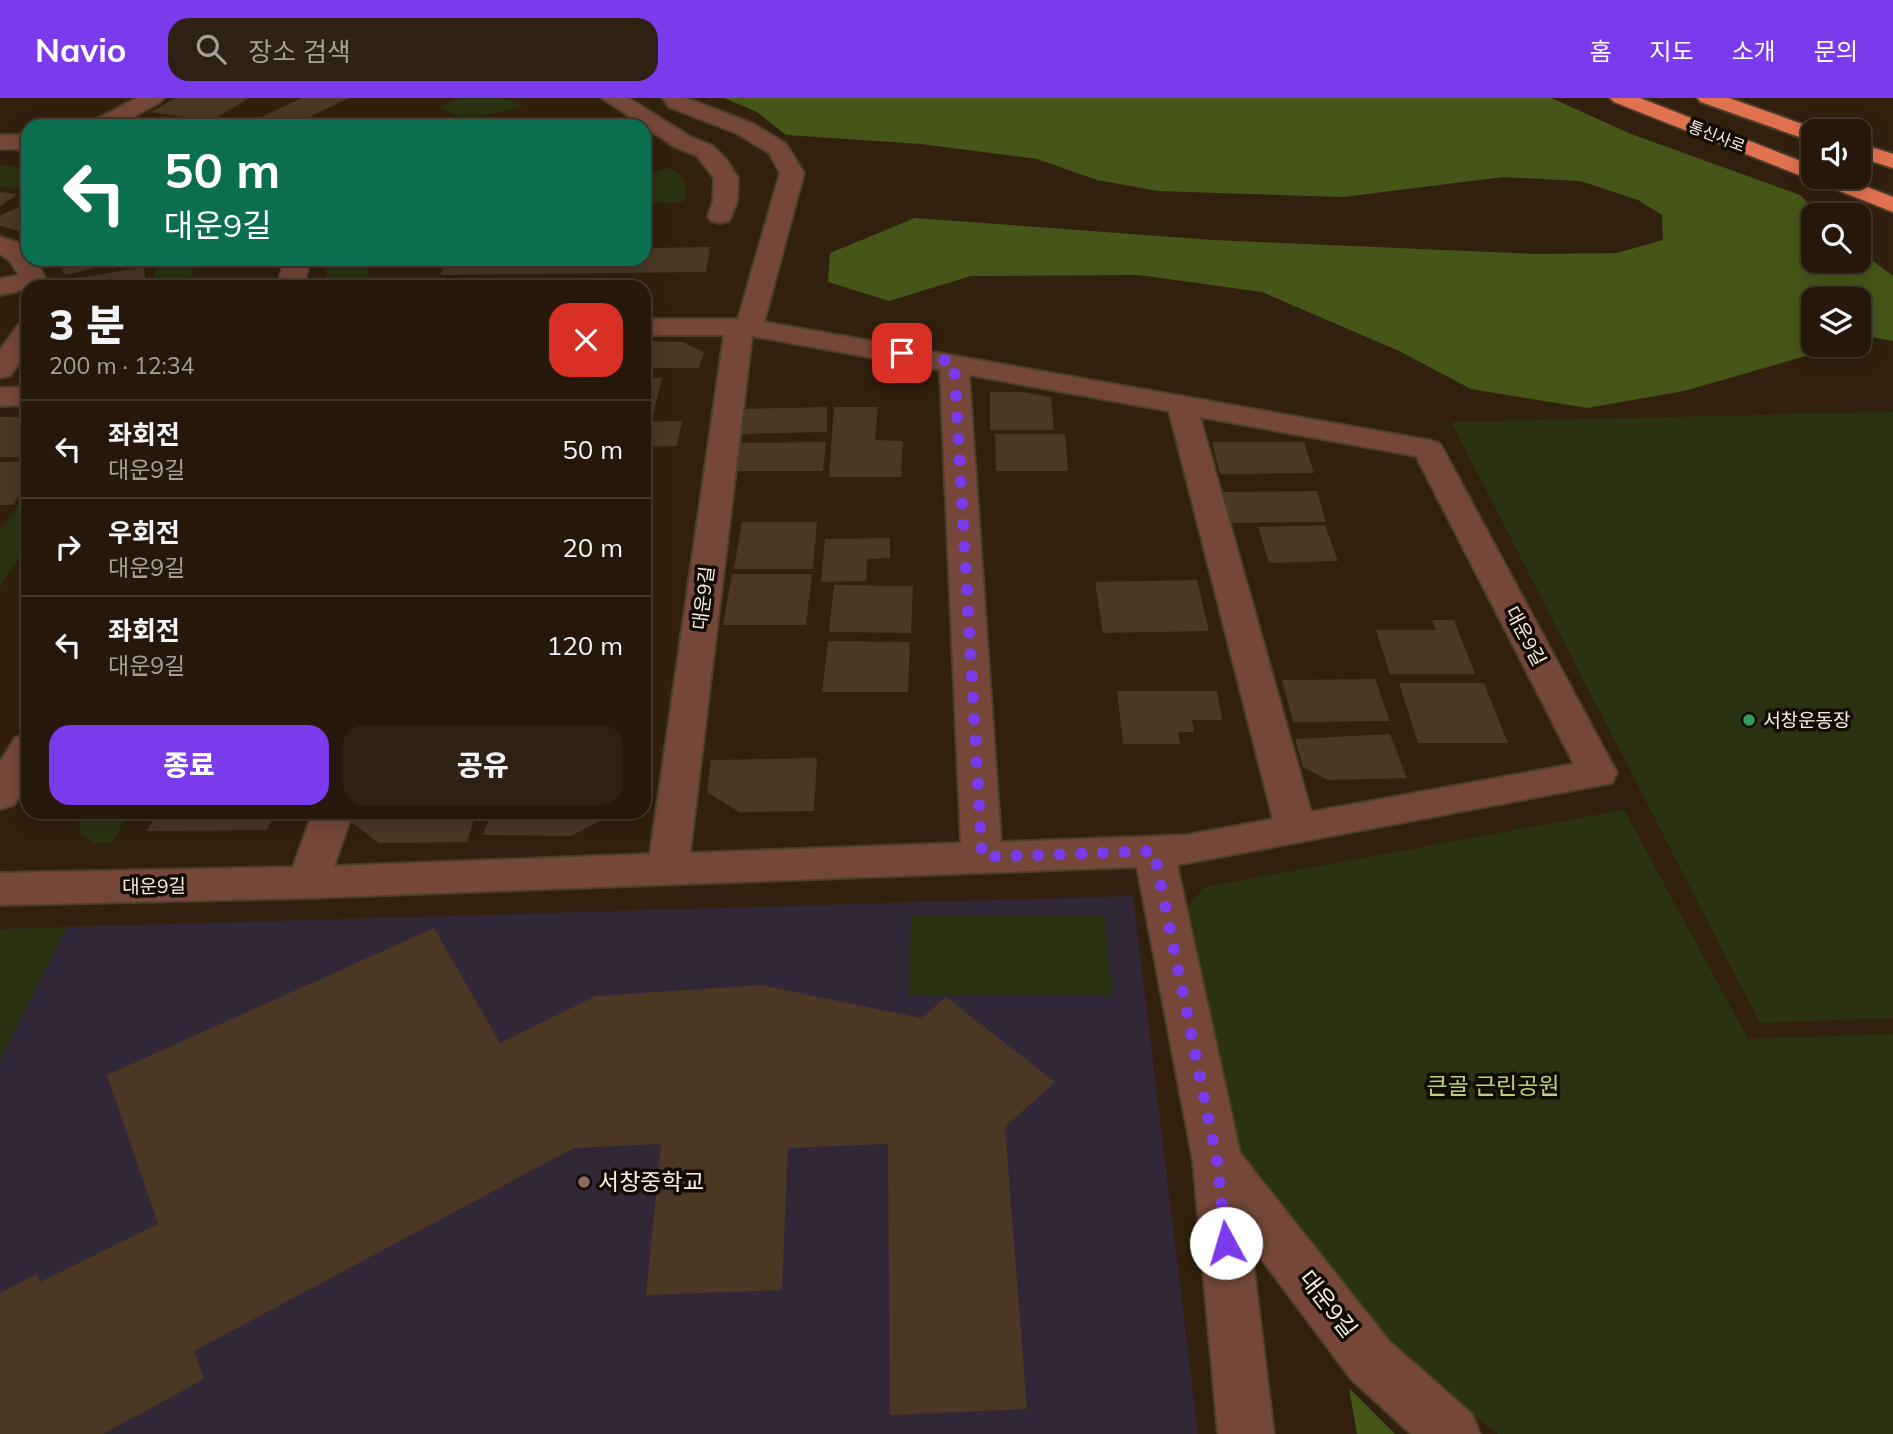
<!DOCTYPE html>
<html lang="ko">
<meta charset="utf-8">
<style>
body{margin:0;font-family:Mulish,"Noto Sans KR",sans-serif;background:#2d2113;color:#f1f3f6;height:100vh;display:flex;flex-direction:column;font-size:26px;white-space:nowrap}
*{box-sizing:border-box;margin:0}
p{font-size:23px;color:#a3a09c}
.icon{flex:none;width:38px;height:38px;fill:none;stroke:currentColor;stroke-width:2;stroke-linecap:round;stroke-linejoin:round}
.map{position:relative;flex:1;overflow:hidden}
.drawer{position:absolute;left:21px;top:182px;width:630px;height:539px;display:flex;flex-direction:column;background:#25180a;border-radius:21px;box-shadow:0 4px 18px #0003,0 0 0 2px #42372b}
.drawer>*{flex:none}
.guide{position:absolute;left:21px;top:21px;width:630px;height:147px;border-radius:21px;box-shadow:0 4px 18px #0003,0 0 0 2px #42372b;background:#0b6e4f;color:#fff;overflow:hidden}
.buttons{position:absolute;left:1801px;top:21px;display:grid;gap:14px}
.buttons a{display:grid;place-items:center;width:70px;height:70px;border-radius:14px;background:#25180a;box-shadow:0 4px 18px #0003,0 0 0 2px #42372b;font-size:35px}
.pin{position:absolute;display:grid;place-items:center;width:60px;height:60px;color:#fff;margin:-30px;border-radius:14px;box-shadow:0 4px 10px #0006}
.me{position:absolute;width:77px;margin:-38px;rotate:354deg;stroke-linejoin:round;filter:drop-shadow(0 0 5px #0008)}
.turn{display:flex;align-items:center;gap:24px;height:147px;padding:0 28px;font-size:32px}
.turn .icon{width:91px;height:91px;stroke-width:2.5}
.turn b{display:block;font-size:49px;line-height:60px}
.round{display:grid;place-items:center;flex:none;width:74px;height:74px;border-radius:21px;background:#2d2113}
.summary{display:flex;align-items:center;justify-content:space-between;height:119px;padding:0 28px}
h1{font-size:42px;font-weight:800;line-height:52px}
.cta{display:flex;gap:14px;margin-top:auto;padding:14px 28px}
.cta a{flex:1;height:80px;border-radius:21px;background:#7c3aed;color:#fff;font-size:28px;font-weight:800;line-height:80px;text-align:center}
.cta a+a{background:#2d2113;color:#f1f3f6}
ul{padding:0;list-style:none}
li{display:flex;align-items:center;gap:21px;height:98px;padding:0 28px;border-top:2px solid #42372b}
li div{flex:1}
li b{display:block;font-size:26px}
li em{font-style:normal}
header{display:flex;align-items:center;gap:42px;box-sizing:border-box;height:98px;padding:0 35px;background:#7c3aed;color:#fff}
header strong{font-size:33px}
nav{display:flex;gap:38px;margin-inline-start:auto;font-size:24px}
.search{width:490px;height:63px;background:#2d2113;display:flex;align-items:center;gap:18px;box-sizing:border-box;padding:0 24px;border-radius:21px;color:#a3a09c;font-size:26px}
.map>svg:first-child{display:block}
.education{fill:#312736}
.green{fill:#2a3212}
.forest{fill:#465618}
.building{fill:#4a3724}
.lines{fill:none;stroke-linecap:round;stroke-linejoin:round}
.minor-casing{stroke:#4d3d2b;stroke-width:4}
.highway-casing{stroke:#4d3d2b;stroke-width:4}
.minor{fill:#744739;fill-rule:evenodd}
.highway{fill:#e1724f;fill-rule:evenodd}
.route{stroke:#7c3aed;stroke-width:12;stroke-dasharray:0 21.6}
.leisure-dot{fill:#2e9e5b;stroke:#130c05;stroke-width:2.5}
.education-dot{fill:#8d6e63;stroke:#130c05;stroke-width:2.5}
.labels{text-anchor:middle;stroke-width:7;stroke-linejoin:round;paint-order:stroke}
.far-street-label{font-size:16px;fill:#faeee2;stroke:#130c05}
.street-label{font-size:19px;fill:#faeee2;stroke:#130c05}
.poi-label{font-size:19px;fill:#faeee2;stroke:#130c05;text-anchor:start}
.near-park-label{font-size:23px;fill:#b9d27a;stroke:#130c05}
.near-poi-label{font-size:23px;fill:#faeee2;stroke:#130c05;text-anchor:start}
.near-street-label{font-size:23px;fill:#faeee2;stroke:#130c05}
</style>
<header>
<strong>Navio</strong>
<div class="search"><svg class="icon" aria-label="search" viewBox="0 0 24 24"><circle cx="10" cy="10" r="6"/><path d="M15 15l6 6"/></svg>장소 검색</div>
<nav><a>홈</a><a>지도</a><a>소개</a><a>문의</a></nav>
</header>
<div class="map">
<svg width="1893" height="1336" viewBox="0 0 1893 1336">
<rect width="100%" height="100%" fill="#31200d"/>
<path class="education" d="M1133 798 1198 1336H0V831Z"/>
<path class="green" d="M459 0H503L524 8 466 22 440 9Z
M0 67 28 69V91L0 88Z
M670 70C684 79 690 88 683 104L644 105V77Z
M156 161H195L189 189H151L158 166Z
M326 161H368V189H325Z
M1893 314V920L1760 925 1451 324Z
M28 394V447L0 487V433Z
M1624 712 1748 941 1893 936V1336H1498L1385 1250 1224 1046 1188 809 1204 789Z
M80 714H129L113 744 93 745 81 735 77 718Z
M911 818H1105L1112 897H909Z
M67 829 0 962V831Z"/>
<path class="forest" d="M724 0H1551L1631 36 1800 97 1820 117H1813V163H1858L1859 152 1893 178V243L1871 239 1859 242 1858 201H1813V247H1844L1684 293 1587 310 1471 291 1399 253 1262 194 1139 177 971 178 889 203 828 184 830 155 915 120 1214 142 1536 156 1617 155 1663 142 1662 117 1638 102 1580 83 1503 79 1343 99 1158 93 1097 82 1037 61 921 46 786 37 757 14Z
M1349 1290 1395 1336H1357Z"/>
<path class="building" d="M176 0H249L211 23 150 14Z
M302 0H349L291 28 248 25Z
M0 94 18 96 0 108Z
M28 104V131L23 134 0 128V118Z
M710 149 706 174 440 177 448 161H644V150Z
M56 161H128V162L65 177Z
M144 169 146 189H61L62 183Z
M644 243 682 244 704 254 699 270H644Z
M644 280H662L654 314H644Z
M990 294H1022L1051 299 1054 332H990Z
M827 309V334L736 336 739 311Z
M834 309H878L875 342 903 343 901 379H829Z
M0 319H28V359H0Z
M682 323 677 348 644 349V324Z
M995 336H1065L1068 373H996Z
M826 344 823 373H731L736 345Z
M1212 344H1304L1314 375 1220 376Z
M28 363V384L13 407H0V364Z
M1317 393 1326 424 1229 425 1222 394Z
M742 424H817L813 471H734Z
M1325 427 1338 463 1269 465 1258 429Z
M890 440V460L867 461 866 483 821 484 825 441Z
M732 476H812L806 527H723Z
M1197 482 1209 533 1103 535 1095 484Z
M834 487 913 488 911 535 829 534Z
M1432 522H1454L1475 576H1390L1376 532H1436Z
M828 543 910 544 908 594H822Z
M1375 581 1390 623 1293 624 1282 582Z
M1399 585H1484L1508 645H1418Z
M1117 593H1217L1222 622H1192L1194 634H1178L1180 646H1123Z
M1390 636 1407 680 1328 682 1303 669 1295 641Z
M817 660 814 713 739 714 707 694 711 662Z
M157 714H275L267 732 147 733Z
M355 714H476L467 744 379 745 351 724Z
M491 714H612L611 717 571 738 483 737Z
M434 830 500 945 596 898 761 887 921 920 946 899 1055 984 1005 1029 1027 1311 890 1317 888 1046 788 1050 782 1192 646 1197 661 1046 574 1050 194 1253 204 1281 103 1336H0V1195L37 1176 40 1184 158 1126 107 977Z"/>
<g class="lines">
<g class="minor-casing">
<path id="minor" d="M137 0H164L160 4 117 28H90L93 23Z
M602 0H628L691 39 713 48 726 61 738 80 737 104 729 123 720 125 711 123 708 118 713 104 714 80 697 58 675 49Z
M663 0H686L754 26 786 46 804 75 764 224 1428 342 1439 345 1443 351 1617 675 1612 685 1177 767 1240 1055 1389 1243 1472 1316 1480 1336H1411L1351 1281 1251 1147 1274 1336H1218L1193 1063 1137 769 308 800 0 807V775L293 769 313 714H353L334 768 650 756 724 237H644V221H738L780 75 769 55 738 36 669 9ZM752 238 940 272 961 745 690 755ZM969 277 1169 313 1273 721 1187 737 1001 744ZM1200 319 1416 358 1574 666 1311 714Z
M0 37H28V51H0Z
M0 139 16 144 28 153V161H35L50 189H28V195L26 191 0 197V181L19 177 10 163 0 156Z
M281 161H307L308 171 303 189H277L282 171Z
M28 225V252L10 278 0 280V252L18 227Z
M28 289V307L0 308V290Z
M28 636V682L14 707 0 711V664L15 640Z"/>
</g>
<g class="highway-casing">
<path id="highway" d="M1610 0H1640L1813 68V79H1841L1893 99V114L1614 4Z
M1697 0H1729L1822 33H1813V43L1805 41 1701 4Z
M1858 45 1893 56V70L1858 59Z"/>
</g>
<use href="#minor" class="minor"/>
<use href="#highway" class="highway"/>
</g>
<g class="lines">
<path class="route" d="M902 255 954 264 982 759 1154 753 1217 1063 1226 1145"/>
</g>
<circle class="leisure-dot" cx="1749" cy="622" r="7"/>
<circle class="education-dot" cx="584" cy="1084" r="7"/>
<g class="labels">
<g class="far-street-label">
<text transform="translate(1717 38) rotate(21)" y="6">통신사로</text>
</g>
<g class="street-label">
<text transform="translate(703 500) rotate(-83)" y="7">대운9길</text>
<text transform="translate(1526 538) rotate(62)" y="7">대운9길</text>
<text transform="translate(154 788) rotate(-1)" y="7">대운9길</text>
</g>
<g class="poi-label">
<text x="1763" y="629">서창운동장</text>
</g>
<g class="near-park-label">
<text x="1493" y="996">큰골 근린공원</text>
</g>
<g class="near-poi-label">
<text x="598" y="1092">서창중학교</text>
</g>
<g class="near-street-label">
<text transform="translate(1328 1206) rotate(52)" y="8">대운9길</text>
</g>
</g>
</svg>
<div class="buttons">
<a><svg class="icon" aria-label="sound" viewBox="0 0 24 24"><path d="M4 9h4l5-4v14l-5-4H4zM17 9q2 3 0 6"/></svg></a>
<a><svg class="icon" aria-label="search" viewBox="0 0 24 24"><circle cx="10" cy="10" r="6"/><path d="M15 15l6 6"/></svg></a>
<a><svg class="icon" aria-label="layers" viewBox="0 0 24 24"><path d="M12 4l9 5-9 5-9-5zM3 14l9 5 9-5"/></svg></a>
</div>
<div class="pin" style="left:902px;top:255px;background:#d93025"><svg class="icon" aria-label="arrive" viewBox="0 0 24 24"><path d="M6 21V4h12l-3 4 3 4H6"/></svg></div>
<svg class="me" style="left:1226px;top:1145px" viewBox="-20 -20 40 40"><circle r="19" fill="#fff"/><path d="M0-13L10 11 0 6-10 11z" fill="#7c3aed"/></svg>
<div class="guide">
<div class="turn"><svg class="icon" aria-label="left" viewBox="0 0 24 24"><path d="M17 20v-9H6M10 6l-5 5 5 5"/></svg><div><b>50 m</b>대운9길</div></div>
</div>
<section class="drawer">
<div class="summary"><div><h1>3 분</h1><p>200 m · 12:34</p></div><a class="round" style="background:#d93025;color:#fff"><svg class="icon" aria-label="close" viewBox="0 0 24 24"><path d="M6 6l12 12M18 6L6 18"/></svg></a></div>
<ul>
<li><svg class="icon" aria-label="left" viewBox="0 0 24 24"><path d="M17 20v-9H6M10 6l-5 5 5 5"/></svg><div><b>좌회전</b><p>대운9길</p></div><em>50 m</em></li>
<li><svg class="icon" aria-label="right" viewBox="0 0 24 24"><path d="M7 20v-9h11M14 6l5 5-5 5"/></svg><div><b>우회전</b><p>대운9길</p></div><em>20 m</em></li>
<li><svg class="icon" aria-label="left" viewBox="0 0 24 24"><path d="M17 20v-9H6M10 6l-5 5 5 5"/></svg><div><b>좌회전</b><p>대운9길</p></div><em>120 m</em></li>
</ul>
<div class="cta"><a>종료</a><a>공유</a></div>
</section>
</div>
